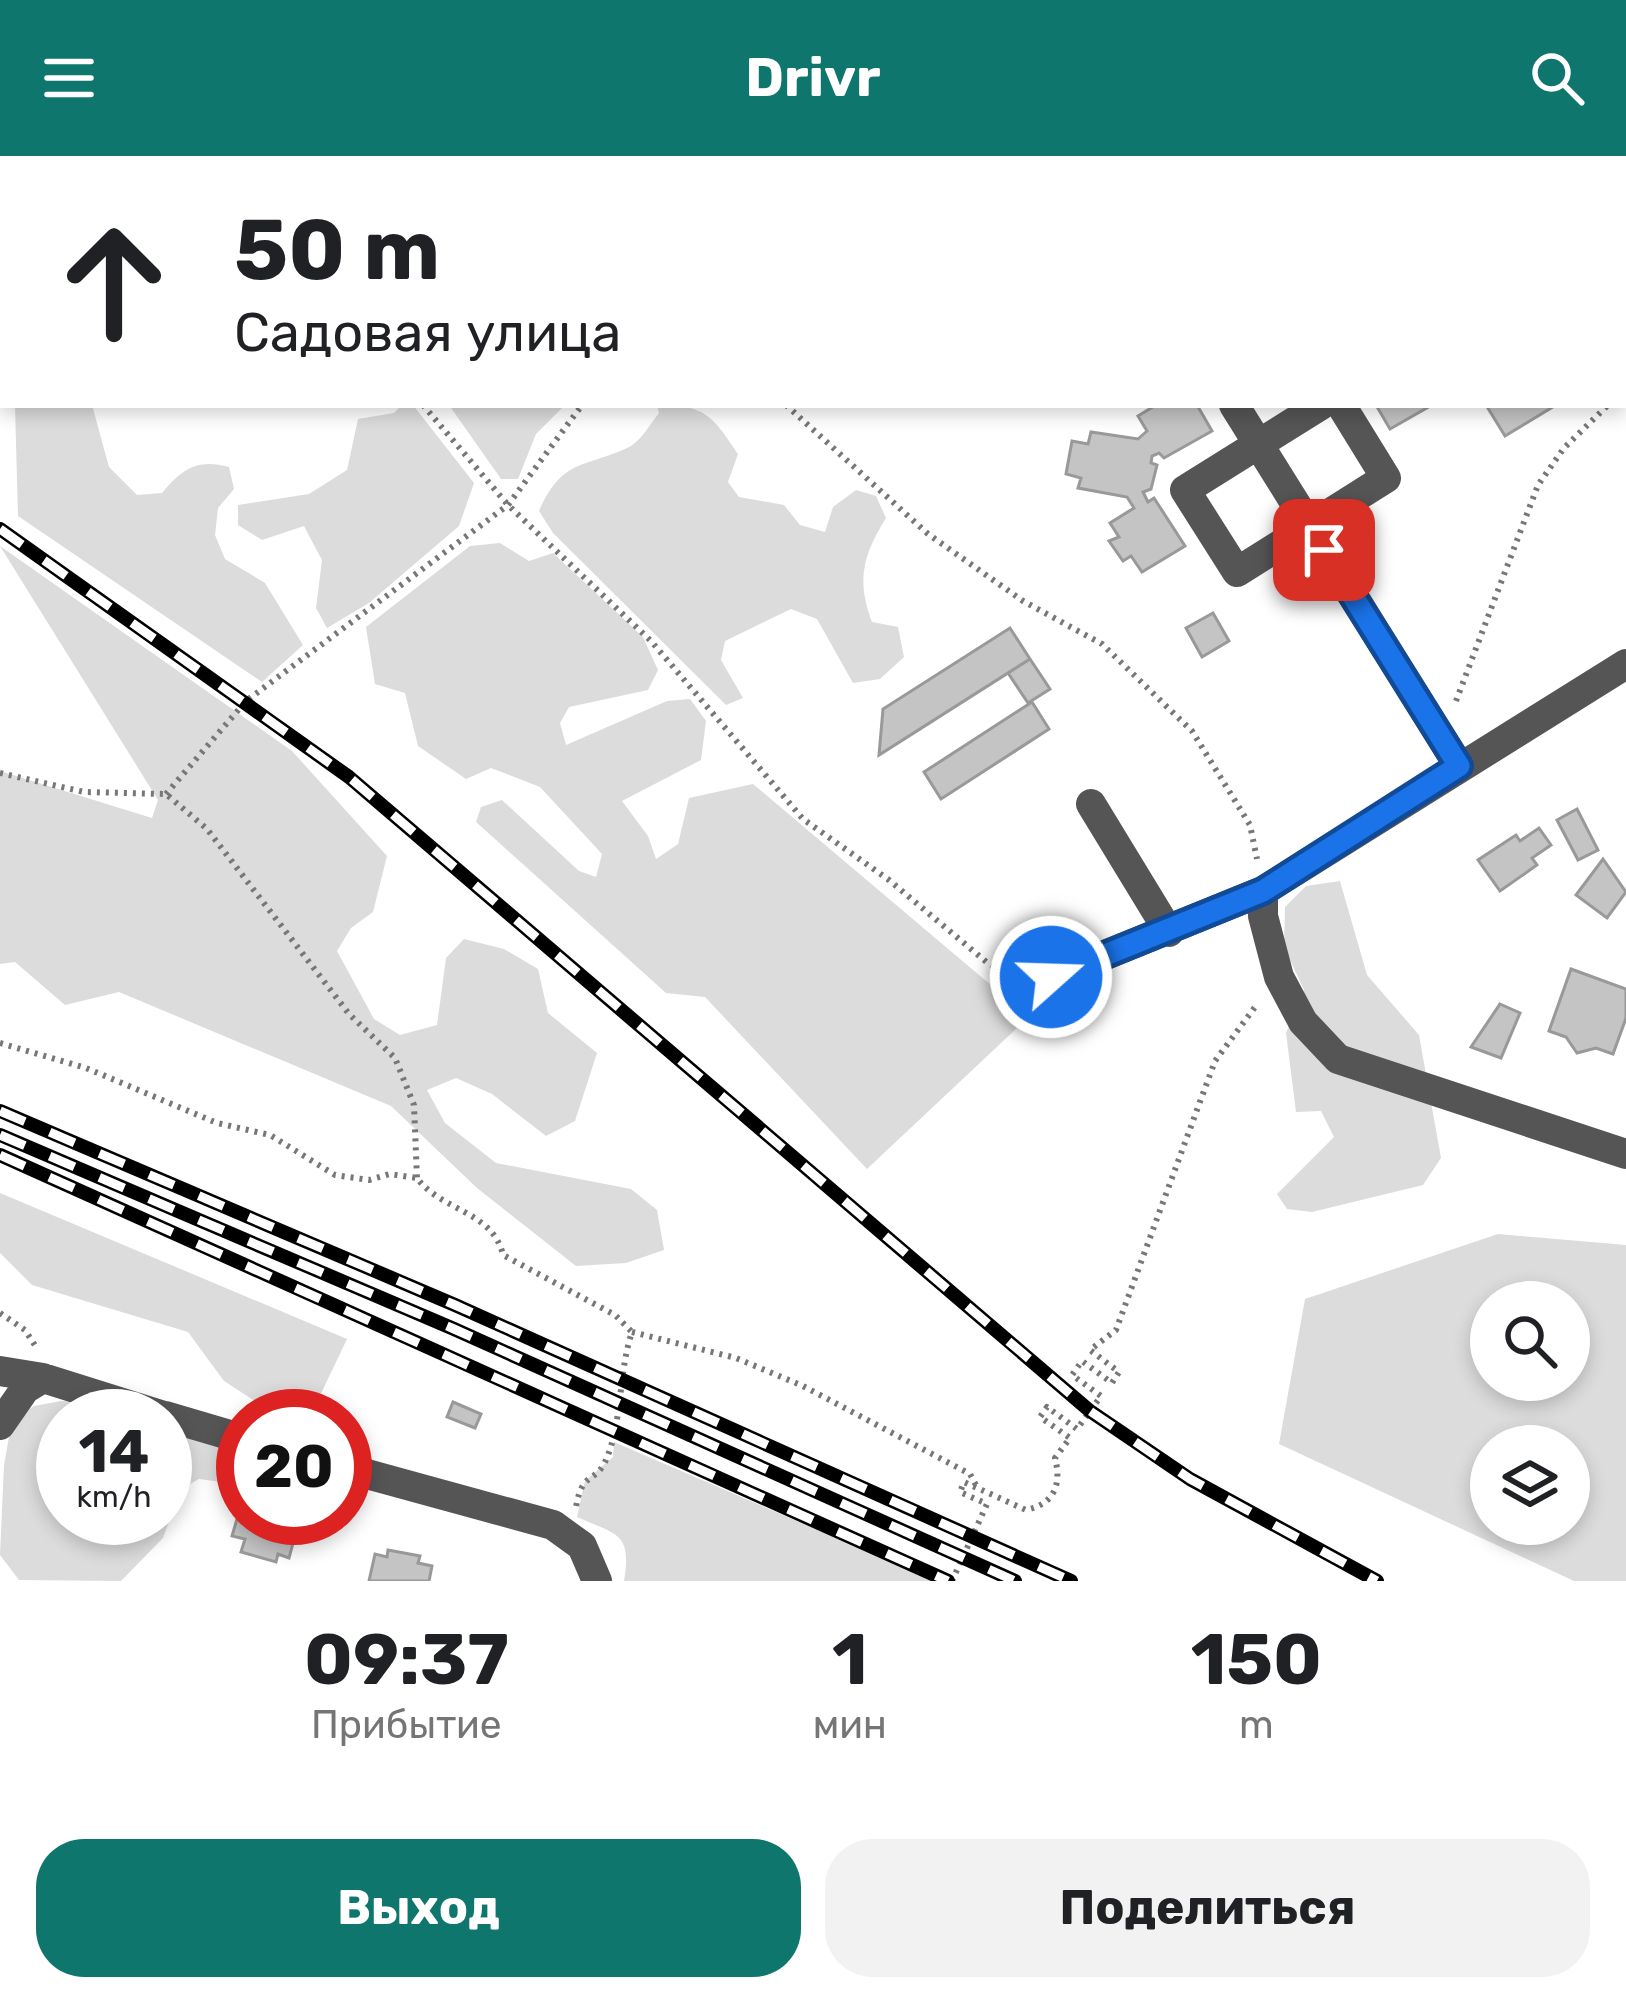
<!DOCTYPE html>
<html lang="ru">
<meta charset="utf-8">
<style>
body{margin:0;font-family:Rubik,sans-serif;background:#f2f2f2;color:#202124;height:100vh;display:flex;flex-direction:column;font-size:45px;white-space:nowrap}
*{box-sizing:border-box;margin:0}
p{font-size:39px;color:#757577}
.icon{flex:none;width:66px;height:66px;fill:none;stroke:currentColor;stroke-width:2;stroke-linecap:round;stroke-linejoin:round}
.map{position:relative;height:1425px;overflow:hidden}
.details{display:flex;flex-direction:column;background:#fff;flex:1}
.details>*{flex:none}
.guide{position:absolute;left:0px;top:0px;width:1626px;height:252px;box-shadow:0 6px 18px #0003;background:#fff;color:#202124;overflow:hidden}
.controls{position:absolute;left:1470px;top:1125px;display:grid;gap:24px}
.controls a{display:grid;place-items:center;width:120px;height:120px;border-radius:50%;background:#fff;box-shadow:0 6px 18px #0003;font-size:60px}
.speed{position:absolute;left:36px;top:1233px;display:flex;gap:24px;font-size:60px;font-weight:700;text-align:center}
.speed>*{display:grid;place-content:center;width:156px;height:156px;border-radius:50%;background:#fff;box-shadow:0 6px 18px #0003;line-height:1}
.speed small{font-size:30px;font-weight:400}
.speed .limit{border:18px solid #d22;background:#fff;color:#111}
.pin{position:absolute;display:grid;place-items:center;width:102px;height:102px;color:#fff;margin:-51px;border-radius:24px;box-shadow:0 6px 18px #0006}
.me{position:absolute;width:132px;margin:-66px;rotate:70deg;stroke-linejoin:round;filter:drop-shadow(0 0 9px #0008)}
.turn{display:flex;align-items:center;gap:42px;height:252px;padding:0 36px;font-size:54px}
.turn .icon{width:156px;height:156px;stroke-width:2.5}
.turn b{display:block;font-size:84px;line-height:102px}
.eta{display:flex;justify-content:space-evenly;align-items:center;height:204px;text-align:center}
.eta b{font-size:72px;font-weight:700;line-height:84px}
.button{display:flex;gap:24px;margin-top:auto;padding:24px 36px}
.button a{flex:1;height:138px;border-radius:48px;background:#0f766e;color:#fff;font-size:48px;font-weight:700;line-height:138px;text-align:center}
.button a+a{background:#f2f2f2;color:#202124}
header{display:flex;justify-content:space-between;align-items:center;height:156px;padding:0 36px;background:#0f766e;color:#fff;font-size:54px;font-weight:700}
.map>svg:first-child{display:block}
.green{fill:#dcdcdc;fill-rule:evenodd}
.building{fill:#c4c4c4;stroke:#999;stroke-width:3}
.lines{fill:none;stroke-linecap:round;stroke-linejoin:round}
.path{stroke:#777;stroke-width:6;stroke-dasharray:3 6;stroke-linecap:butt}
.minor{stroke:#555;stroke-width:30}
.rail-casing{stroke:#000;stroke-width:14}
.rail{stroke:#fff;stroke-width:9;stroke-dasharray:27;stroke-linecap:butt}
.route-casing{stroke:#114b97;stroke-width:30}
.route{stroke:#1a73e8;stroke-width:21}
</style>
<header><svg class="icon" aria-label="menu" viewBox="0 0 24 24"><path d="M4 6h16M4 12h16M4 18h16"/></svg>Drivr<svg class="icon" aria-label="search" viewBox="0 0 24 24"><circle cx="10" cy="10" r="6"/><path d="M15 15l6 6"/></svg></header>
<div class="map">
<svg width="1626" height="1425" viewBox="0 0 1626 1425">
<rect width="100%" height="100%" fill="#fff"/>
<path class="green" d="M92 249 109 311 137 339 162 337C182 313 197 302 229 311L234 333 218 352 215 379 225 403 265 427 303 489 262 526 18 360 15 250Z
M402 249H413L474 327 459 370 369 447 327 472 316 452 322 404 304 370 262 384 238 369V349L309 338 347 314 358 263 394 257Z
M449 249H565L536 278 518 323H501Z
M657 249C705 249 712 259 738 298L728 326 739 341 784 349 800 369 825 376 833 351 856 334 876 340 886 362C863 399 856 424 872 466L898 471 904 501 880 523 853 527 817 463 791 453 725 485 721 504 743 542 726 549 553 377 539 355C562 303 583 312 627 292 640 287 650 268 659 257Z
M500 387 529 405 553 397 643 481 658 514 648 534 569 551 560 567 566 589 667 545 690 543 706 565 701 604 622 645 648 680 656 703 678 688 689 642 753 628 1005 841 1017 872 867 1013 705 841 666 837 476 666 481 651 502 644 579 715 596 721 602 698 540 631 491 612 466 623 418 590 405 537 375 528 366 471 470 390Z
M0 390 292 595 387 700 373 756 351 772 337 795 374 863 400 879 437 869 446 802 464 783 504 793 538 813 548 857 597 897 575 965 546 980 492 938 456 922 427 934 445 967 496 1007 631 1033 657 1054 664 1094 626 1107 576 1110 477 1032 391 950 119 836 65 849 15 806 0 808V615L152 662 158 644Z
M1340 725 1367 819 1419 879 1441 1002 1423 1029 1312 1056 1287 1053 1277 1038 1334 981 1321 955 1296 956 1286 877 1304 834 1284 791 1285 751 1306 730Z
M0 1037 347 1183 316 1248 278 1260 224 1225 188 1176 32 1129 0 1097Z
M1498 1078 1626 1089V1425H1574L1279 1288 1305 1143ZM1491 1146H1569V1224H1491ZM1491 1290H1569V1368H1491Z
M61 1245 101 1247 142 1260H63V1362H165V1267L243 1292V1329L199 1323 181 1333 163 1382 121 1425 19 1424 0 1399 4 1309 12 1264 34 1250Z
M614 1286 936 1425H624C632 1376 617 1379 577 1361L585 1325 613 1301Z"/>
<path class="building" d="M1156 249H1197L1212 275 1164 302 1159 297 1152 300 1151 307 1157 309 1151 333 1143 336 1148 346 1154 342 1185 390 1142 416 1131 400 1123 405 1109 385 1119 381 1110 367 1134 352 1127 341 1078 332 1081 322 1066 318 1072 285 1088 288 1091 276 1138 283 1147 275 1138 260Z
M1376 249H1432L1390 273Z
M1486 249H1556L1505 280Z
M1213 457 1229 485 1202 501 1186 472Z
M1010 472 1030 503 879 599 883 553Z
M1030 503 1050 533 1028 547 1008 517Z
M1032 546 1049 573 941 643 924 616Z
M1577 653 1598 694 1578 704 1557 664Z
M1539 672 1551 689 1532 702 1537 709 1500 735 1478 704 1516 679 1520 685Z
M1603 703 1626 736 1607 762 1576 739Z
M1571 813 1626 833V862L1613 898 1596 892 1577 897 1566 881 1549 875Z
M1500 848 1520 857 1501 902 1471 891Z
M453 1246 481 1258 475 1272 447 1261Z
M251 1362 287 1365 285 1372 296 1376 289 1402 278 1398 276 1406 241 1396 245 1383 232 1380 237 1363 250 1367Z
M388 1394 420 1400 418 1407 432 1410 429 1425H369L375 1398 387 1401Z"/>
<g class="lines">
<path class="path" d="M212 0 214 3
M556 0 559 3
M1623 237 1626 235
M423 249 508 349 651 485 803 663 889 724 990 809 1023 823
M786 249 928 378 1023 445 1102 488 1192 575 1250 669 1257 703
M1456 545 1538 329 1564 292 1608 249
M0 617 84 636 166 638 207 673 349 858 395 902 414 949 417 1022
M166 638 246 545 508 349 582 249
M0 887 86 912 217 967 270 979 335 1019 369 1024 390 1018 417 1022C441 1055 493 1055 503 1099L615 1159 632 1176C618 1217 623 1267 605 1306 595 1327 582 1315 576 1351
M0 1157 25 1174 36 1191
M632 1176 736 1202 803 1230 970 1318 977 1331
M952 1425 987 1348 960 1336 964 1326 1026 1354C1054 1348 1062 1329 1055 1302L1070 1282 1040 1261 1047 1251 1077 1273 1101 1240 1072 1219 1082 1205 1112 1227 1119 1216 1090 1194 1116 1174 1215 905 1258 847"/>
<path class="minor" d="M977 0 980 3
M1154 0 1155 3
M1234 249 1459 610
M1321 249 1185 334 1237 416 1386 322 1341 249
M1091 648 1169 776
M1263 735V760L1279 821 1303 866 1338 903 1626 998
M1051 821 1263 735 1626 508
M0 1215 43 1222
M165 1260 243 1283
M0 1269 25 1233 43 1222 164 1260
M345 1312 553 1369 582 1390 597 1425"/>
<g class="rail-casing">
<path id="rail" d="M0 373 349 621 1090 1255 1190 1323 1377 1425
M0 955 455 1149 1071 1425
M0 979 454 1173 1015 1425
M0 999 948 1425"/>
</g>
<use href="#rail" class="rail"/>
</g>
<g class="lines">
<g class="route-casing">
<path id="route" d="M1051 821 1263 735 1459 610 1324 394"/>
</g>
<use href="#route" class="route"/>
</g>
</svg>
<div class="controls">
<a><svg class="icon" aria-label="search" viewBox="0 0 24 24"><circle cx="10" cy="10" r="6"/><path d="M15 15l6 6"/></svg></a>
<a><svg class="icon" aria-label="layers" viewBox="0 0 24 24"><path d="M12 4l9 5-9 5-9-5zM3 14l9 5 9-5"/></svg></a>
</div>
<div class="speed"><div>14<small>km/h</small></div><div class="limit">20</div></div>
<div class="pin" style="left:1324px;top:394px;background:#d93025"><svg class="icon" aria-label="arrive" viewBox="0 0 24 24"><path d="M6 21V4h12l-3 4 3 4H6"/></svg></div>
<svg class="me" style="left:1051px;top:821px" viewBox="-20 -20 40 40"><circle r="17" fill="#1a73e8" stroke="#fff" stroke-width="3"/><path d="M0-11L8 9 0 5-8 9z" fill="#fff"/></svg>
<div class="guide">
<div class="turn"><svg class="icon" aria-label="ahead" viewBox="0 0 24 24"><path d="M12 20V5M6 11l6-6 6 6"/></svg><div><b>50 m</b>Садовая улица</div></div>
</div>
</div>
<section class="details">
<div class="eta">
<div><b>09:37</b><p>Прибытие</p></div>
<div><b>1</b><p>мин</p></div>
<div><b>150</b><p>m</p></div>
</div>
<div class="button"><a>Выход</a><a>Поделиться</a></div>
</section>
